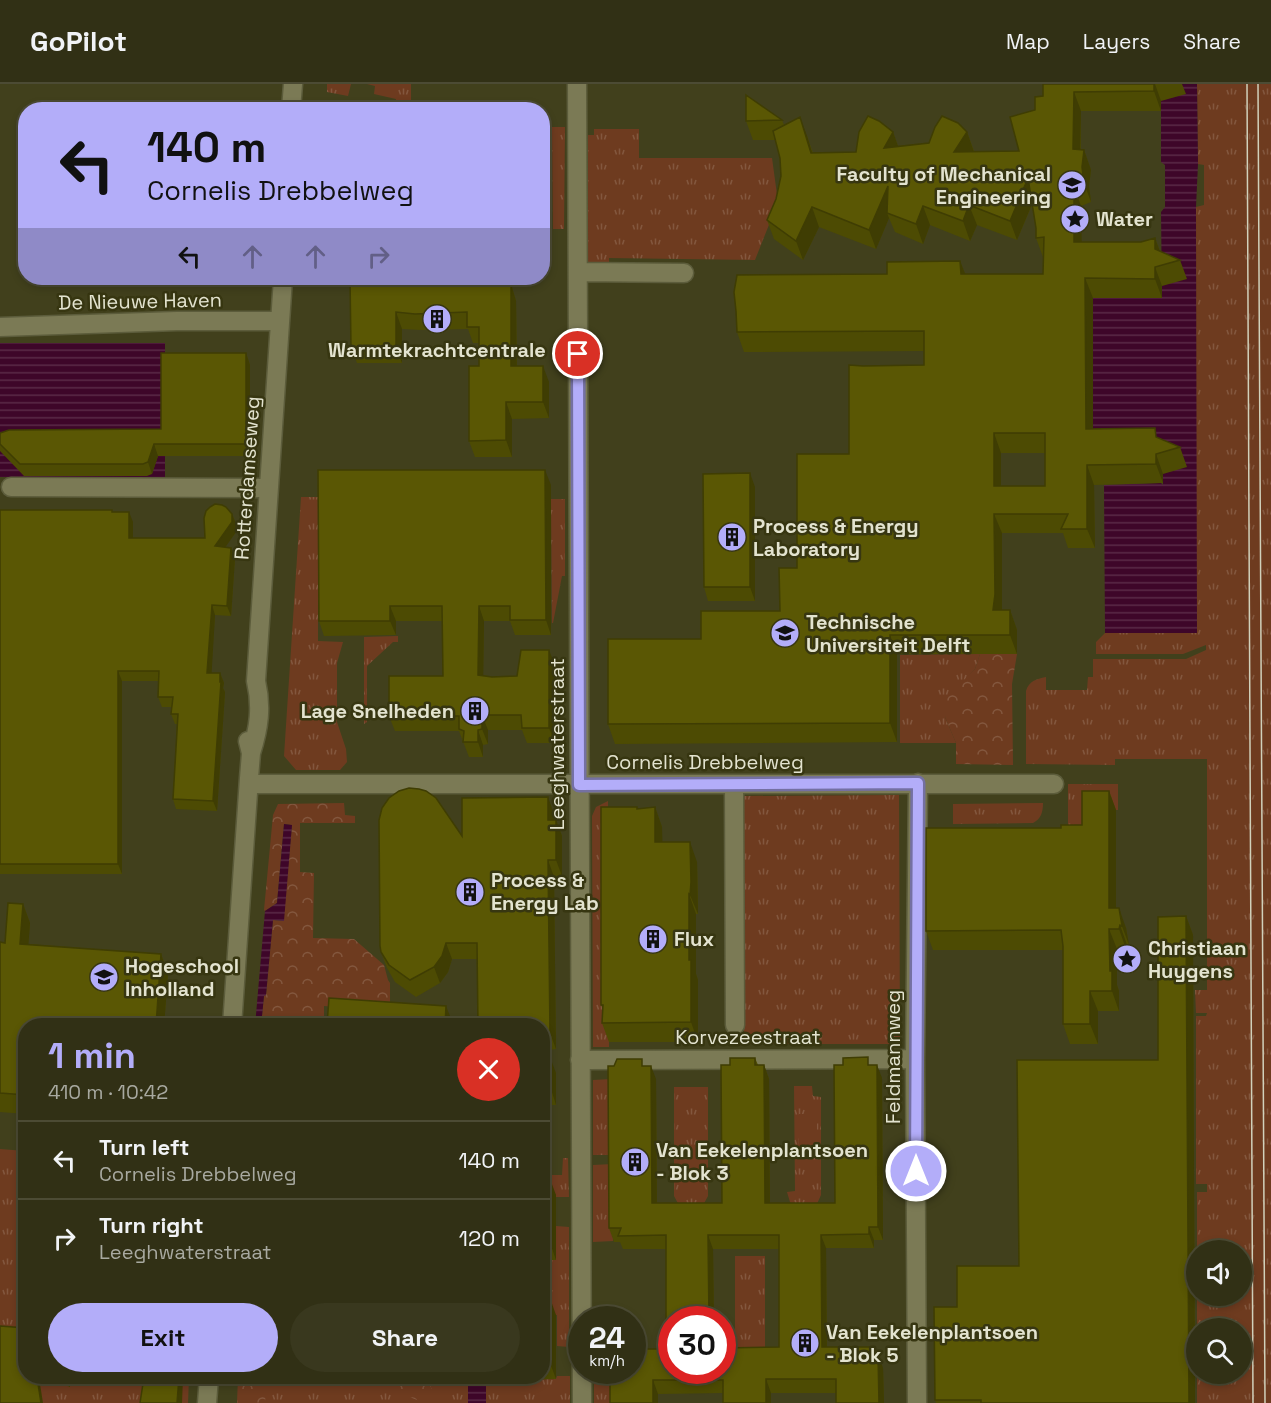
<!DOCTYPE html>
<meta charset="utf-8">
<style>
body{margin:0;font-family:"Space Grotesk",sans-serif;background:#39381e;color:#f1f3f6;height:100vh;display:flex;flex-direction:column;font-size:22px;white-space:nowrap}
*{box-sizing:border-box;margin:0}
p{font-size:20px;color:#a8a9a0}
.icon{flex:none;width:33px;height:33px;fill:none;stroke:currentColor;stroke-width:2;stroke-linecap:round;stroke-linejoin:round}
.map{position:relative;flex:1;overflow:hidden}
.details{position:absolute;left:18px;top:934px;width:532px;height:366px;display:flex;flex-direction:column;background:#313015;border-radius:24px;box-shadow:0 3px 9px #0003,0 0 0 2px #4c4b34}
.details>*{flex:none}
.guide{position:absolute;left:18px;top:18px;width:532px;height:183px;border-radius:24px;box-shadow:0 3px 9px #0003,0 0 0 2px #4c4b34;background:#b3adf9;color:#111;overflow:hidden}
.controls{position:absolute;left:1186px;top:1156px;display:grid;gap:12px}
.controls a{display:grid;place-items:center;width:66px;height:66px;border-radius:50%;background:#313015;box-shadow:0 3px 9px #0003,0 0 0 2px #4c4b34;font-size:30px}
.speed{position:absolute;left:568px;top:1222px;display:flex;gap:12px;font-size:30px;font-weight:700;text-align:center}
.speed>*{display:grid;place-content:center;width:78px;height:78px;border-radius:50%;background:#313015;box-shadow:0 3px 9px #0003,0 0 0 2px #4c4b34;line-height:1}
.speed small{font-size:15px;font-weight:400}
.speed .limit{border:9px solid #d22;background:#fff;color:#111}
.pin{position:absolute;display:grid;place-items:center;width:51px;height:51px;color:#fff;margin:-26px;border:3px solid #fff;border-radius:50%;box-shadow:0 2px 6px #0007}
.me{position:absolute;width:66px;margin:-33px;rotate:0deg;stroke-linejoin:round;filter:drop-shadow(0 0 4px #0008)}
.turn{display:flex;align-items:center;gap:21px;height:126px;padding:0 30px;font-size:27px}
.turn .icon{width:78px;height:78px;stroke-width:2.5}
.turn b{display:block;font-size:42px;line-height:51px}
.lanes{display:flex;align-items:center;height:57px;padding:0 30px;background:#0003;justify-content:center;gap:30px;direction:ltr}
.lanes .off{opacity:.35}
.round{display:grid;place-items:center;flex:none;width:63px;height:63px;border-radius:32px;background:#39381e}
.headline{display:flex;align-items:center;justify-content:space-between;height:102px;padding:0 30px}
h1{font-size:36px;font-weight:700;line-height:45px;color:#b3adf9}
.action{display:flex;gap:12px;margin-top:auto;padding:12px 30px}
.action a{flex:1;height:69px;border-radius:36px;background:#b3adf9;color:#111;font-size:24px;font-weight:700;line-height:69px;text-align:center}
.action a+a{background:#39381e;color:#f1f3f6}
ul{padding:0;list-style:none}
li{display:flex;align-items:center;gap:18px;height:78px;padding:0 30px;border-top:2px solid #4c4b34}
li div{flex:1}
li b{display:block;font-size:22px}
li em{font-style:normal}
header{display:flex;align-items:center;gap:36px;box-sizing:border-box;height:84px;padding:0 30px;background:#313015;border-bottom:2px solid #4c4b34}
header strong{font-size:28px}
nav{display:flex;gap:33px;margin-inline-start:auto;font-size:21px}
.map>svg:first-child{display:block}
.grass{fill:url(#grass-tufts);fill-rule:evenodd}
.forest{fill:url(#forest-crowns)}
.pitch{fill:#6e3b1f}
.water{fill:url(#water-rules)}
.lines{fill:none;stroke-linecap:round;stroke-linejoin:round}
.minor-casing{stroke:#5c5c3b;stroke-width:21}
.minor{stroke:#7b7a55;stroke-width:18}
.tram{stroke:#d1d1bb;stroke-width:1.5}
.wall{fill:#4d4b03;fill-rule:evenodd}
.shaded-wall{fill:#3f3d03}
.building{fill:#5a5704;stroke:#3f3d03;stroke-width:1.5;fill-rule:evenodd}
.route-casing{stroke:#7470a2;stroke-width:15}
.route{stroke:#b3adf9;stroke-width:10}
.labels{text-anchor:middle;stroke-width:5;stroke-linejoin:round;paint-order:stroke}
.poi-label{font-size:20px;font-weight:bold;fill:#e3e3cf;stroke:#373611;text-anchor:start}
.street-label{font-size:20px;fill:#e3e3cf;stroke:#373611}
</style>
<header>
<strong>GoPilot</strong>
<nav><a>Map</a><a>Layers</a><a>Share</a></nav>
</header>
<div class="map">
<svg width="1271" height="1319" viewBox="0 0 1271 1319">
<defs>
<pattern id="grass-tufts" width="24" height="20" patternUnits="userSpaceOnUse" patternTransform="scale(1.5)"><rect width="24" height="20" fill="#6e3b1f"/><path d="M3 7l-1-3M5 7V3M7 7l1-3M15 17l-1-3M17 17v-4M19 17l1-3" fill="none" stroke="#83573e"/></pattern>
<pattern id="forest-crowns" width="20" height="18" patternUnits="userSpaceOnUse" patternTransform="scale(1.5)"><rect width="20" height="18" fill="#6e3b1f"/><path d="M2 6a3 3 0 1 1 6 0M12 15a3 3 0 1 1 6 0" fill="none" stroke="#83573e"/></pattern>
<pattern id="water-rules" width="6" height="5" patternUnits="userSpaceOnUse" patternTransform="scale(1.5)"><rect width="6" height="5" fill="#3e0629"/><path d="M0 2.5h6" fill="none" stroke="#5a2a47"/></pattern>
</defs>
<rect width="100%" height="100%" fill="#41401c"/>
<path class="grass" d="M327 0H351L348 12 327 8Z
M367 0H411V25L395 24 396 15 374 10 375 2Z
M1197 0H1271V1319H1197V1108H1207V1100H1196V932H1206L1207 929H1196L1195 906H1207V675H1115V681L1026 680V607C1029 597 1036 595 1046 593V606H1087L1088 593H1093V575H1186L1206 566V561L1183 570H1096V558L1105 549H1196V123L1204 121V81L1198 80ZM1197 1167H1242V1212H1197ZM1197 1245H1242V1290H1197Z
M552 43H565L564 145H553Z
M594 45H639V74H772L778 118 755 176 609 174V180H588V51H594Z
M301 413H324V516H318V557L343 558 337 579V638L346 665 347 678 340 686H296L284 672Z
M551 415H565V492H562L553 539H552Z
M398 552V558H393L367 582V638L364 640V553Z
M980 570 975 585 964 597 945 633 956 659H900V571Z
M1068 700H1118V726H1089V761H1068Z
M899 711 900 960H744L743 712Z
M608 717 609 963H593L592 732 596 723Z
M1043 719C1043 728 1041 735 1033 739L953 740V720Z
M612 995V1071H593V996Z
M794 1002H812L813 1012 821 1013V1111L816 1122H793L790 1118 787 1108 795 1107Z
M674 1003H708V1112L702 1123H680L674 1112Z
M0 1065 25 1067 26 1293H189L188 1319H0Z
M563 1074H568L569 1113H556V1111H543V1091H562Z
M613 1080V1157L593 1158V1081Z
M556 1142 569 1143V1263L557 1262V1231H543V1176H556Z
M735 1172H765V1263H735Z
M594 1287H614V1319H594Z
M557 1292H570V1319H486V1293H491V1296L556 1295Z
M244 1293H479V1319H244Z"/>
<path class="forest" d="M980 570H1017L1012 600 1013 681 956 680V659L945 633 947 613 975 585Z
M344 719 345 731 355 732V739H300V788L314 789 313 854 354 855 384 881 388 896 390 899V927L324 922V942H261L264 912 266 911 273 836 283 837 292 741 284 740 277 819 265 827 264 826 273 731 278 720Z
M238 1293H267L265 1319H237Z
M398 1293H423L429 1297 435 1316 428 1319C411 1314 400 1313 398 1293Z"/>
<path class="pitch" d="M799 1030H817V1067H799Z"/>
<path class="water" d="M1161 0H1197L1198 80 1196 123 1197 549H1105L1104 401 1161 399 1163 401V385L1093 365V214H1162L1161 128 1165 123V81L1161 78V12L1170 14 1173 13Z
M0 259H165V394L0 393Z
M284 740 292 741 284 837 273 836 266 911 264 912 261 942H255L265 827 277 819Z
M468 1293H486V1319H468Z"/>
<g class="lines">
<g class="minor-casing">
<path id="minor" d="M577 0 582 1319
M291 26 293 0
M578 188 684 189
M0 243 177 237H280
M11 403 269 404
M251 669C259 644 262 623 256 597L283 194
M249 700H1054
M734 700 735 941
M232 942 249 694 251 669 248 657
M580 976 915 975
M207 1319 209 1293
M917 1319 915 975 918 699"/>
</g>
<use href="#minor" class="minor"/>
<path class="tram" d="M1247 0 1253 1319
M1258 0 1265 1319"/>
</g>
<path class="wall" d="M1043 0H1182L1186 10 1161 17V27H1081V66H1084L1091 86 1089 102 1091 118 1081 122V158H1141L1155 154 1160 167 1180 176 1187 195 1162 202V214H1093V345L1159 354 1180 363 1187 383 1163 390V399L1094 401 1095 464H1068L1063 449H1002V526H1010L1017 546V570H897V658L615 660 608 640 701 555 780 527 797 484 849 370 863 282 924 281V267L744 268 737 248 887 190 960 177 965 190H1043L1044 173H1043L1036 154V144L1032 121 1017 156 977 141 970 157 930 141 923 160 895 148 889 134 876 165 819 143 803 176 774 155 767 136 776 115 781 92 780 74 775 56H753L746 37 782 36 784 41 807 52 813 69 856 68 893 48 898 62 929 59 967 48 974 67H1019L1035 26 1043 12ZM1001 369H1045V402H1001Z
M350 194 511 200 516 217 517 282 549 298V334L512 335V373H475L469 357 479 282V259H473L468 245 421 246 402 245V279H357L351 263Z
M246 269 250 281V372H158L152 390 147 392H24L0 367V349L161 345Z
M551 401V551H515L510 537H484L483 591 492 593 517 592 555 581V659H527L522 646H488V660L483 661V673H469L459 647H395L389 632 443 592 442 537H396V551L324 552 319 537Z
M755 403V517H708L704 503Z
M0 426 113 428 133 438V454H205L232 430 236 440V448L225 463 231 464 235 474 231 532 215 531 211 589H220L224 599 223 604 225 608 217 727 176 725 173 715 177 640H175L171 630 172 623H162L158 613 159 597H122V790H0Z
M1109 707 1116 726V824L1126 844 1129 861H1127L1126 865H1117V901L1119 907V927H1098V960H1070L1063 940V866H933L926 847 1061 744 1082 741Z
M637 723 638 725 655 723 662 743V758L697 778 698 818V830H696V890L698 896V958H609L602 939 603 925 601 921Z
M554 730V736H556L562 752V792L554 793 556 965 543 967V942L477 875H452L448 888 440 899 416 913 395 898 387 884 381 868 462 752Z
M23 820 30 839 28 860 161 870 168 890 164 942H26V1030L0 1028V858L5 859Z
M1186 832 1193 851 1195 1319H936L935 1316 957 1223 1019 1182 1158 976Z
M543 973 556 989V1021H543Z
M755 974 758 981H764L769 995 770 1119H835L871 981 882 994 883 1156H874V1164H826L827 1263H870L872 1270 883 1284 884 1319H836V1309H771V1319H723V1309L658 1310V1319H610L666 1265V1165H623L620 1158H614L609 1144 656 995 657 1119H722L730 981ZM713 1165H779V1263L672 1287V1236H714Z
M543 1092 556 1111V1176H543Z
M543 1211 556 1231V1295L492 1296 491 1293H543Z
M26 1293H70V1303L63 1300V1302L40 1300Z"/>
<path class="shaded-wall" d="M1154 0H1155L1161 17V27L1154 7Z
M1074 8 1081 27 1080 84 1073 65Z
M800 33 807 52 818 88 811 69Z
M893 48 900 68 884 64Z
M967 48 974 68H954Z
M1084 66 1091 86 1089 102 1091 118 1084 99 1082 83Z
M1028 94 1035 113 1017 156 1010 137Z
M888 102 887 129 889 134 876 165 869 146Z
M1074 103 1081 122 1082 178 1074 158Z
M969 121 977 141 970 157 963 137Z
M923 122 930 141 923 160 916 140Z
M812 123 819 143 803 176 796 157Z
M1155 154 1162 173 1155 165Z
M960 177 968 197 961 190Z
M1155 183 1162 202V214L1155 195Z
M502 194H508V216L502 200Z
M1085 194 1093 214V365L1086 345Z
M511 200 516 217 517 298 511 282Z
M396 228 402 245V279L396 263Z
M246 269 250 281V372L246 360Z
M543 282 549 298V334L543 318Z
M506 318 512 335V373L506 356Z
M994 349 1001 369V422L994 402Z
M154 360 158 372 152 390 148 378Z
M1156 370 1163 390V399L1156 380Z
M1087 381 1094 401 1095 464 1087 445Z
M545 386 551 401V551L546 536Z
M750 389 755 403V517L750 503Z
M129 428 133 438V464L129 454Z
M232 430 236 440V448L219 472 215 462Z
M994 430 1002 449V530L993 526Z
M231 464 235 474 231 532 227 522Z
M212 521 215 531 211 599 207 589Z
M390 522 396 537V551L390 537Z
M479 522 484 537 483 606 478 591Z
M1010 526 1017 546V570L1010 551Z
M890 551 897 570V658L890 639Z
M549 566 555 581V659L549 644Z
M118 587 122 597V790L118 780Z
M220 589 224 599 223 604 225 608 217 727 213 717Z
M482 631 488 646V660L482 645Z
M478 646 483 661V673L478 658Z
M1109 707 1116 726V843L1109 824Z
M548 713 554 730V752L548 736Z
M655 723 662 743 663 778 655 758Z
M556 736 562 752V792L556 776Z
M690 758 697 778 698 830 690 811Z
M548 776 554 793 556 965 550 949Z
M689 810 696 830V890L698 896V958L691 938 689 876Z
M23 820 30 839 27 879 20 860Z
M1119 824 1126 844 1129 861 1122 842Z
M1186 832 1193 851 1195 1319H1189Z
M1120 841 1127 861 1126 865 1119 845Z
M1109 845 1117 865V901L1119 907V927L1112 907 1110 887Z
M446 859 452 875 448 888 440 899 434 883Z
M161 870 168 890 164 942H156Z
M1090 907 1098 927V960L1090 940Z
M446 922 450 932 449 942H445Z
M550 973 556 989V1021L551 1005Z
M764 981 769 995 770 1132 765 1119Z
M877 981 882 994 883 1156 878 1143Z
M651 982 656 995 657 1133 652 1119Z
M549 1092 556 1111V1176L549 1156Z
M869 1143 874 1156V1164L869 1150Z
M708 1151 713 1165 714 1236H709Z
M821 1151 826 1164 827 1277 822 1263Z
M549 1211 556 1231V1295L549 1276Z
M878 1270 883 1284 884 1319H879Z
M37 1293H38L40 1300 43 1319H41Z
M66 1293H70V1303Z
M179 1293H183L182 1319H177Z
M766 1295 771 1309V1319H766Z
M653 1296 658 1310V1319H653Z"/>
<path class="building" d="M1043 0H1154V7L1074 8 1073 65 1084 66 1082 83 1084 99 1074 103V158H1141L1155 154V165L1180 176 1155 183V195L1085 194 1086 345 1155 344 1156 353 1180 363 1156 370V380L1087 381V445H1061L1068 430H994L995 510 993 526H1010V551H890V639L608 640V555H701V527H780L779 484H797V370H849V281L863 282 924 281V247L737 248 736 227 734 208 737 191 887 190V178L960 177 961 190H1043L1044 153 1036 154V144L1028 94 1010 137 969 121 963 137 923 122 916 140 887 129 888 102 869 146 812 123 796 157 767 136 776 115 781 92 780 74 773 47 800 33 811 69 856 68 859 48 868 32 879 37 893 48 884 64 929 59 935 43 942 32 958 39 967 48 954 68 1019 67 1010 33 1035 26V13L1043 12ZM994 349H1045V402H994Z
M746 11 782 36 746 37Z
M416 17V26H378Z
M350 194H502V200H511V282H543V318H506V356L469 357V282H479V243H467V228L415 230 396 228V263H351Z
M161 269H246V360H154L148 378 143 380H20L0 360V349L9 346 161 345Z
M318 386H545L546 536H510V522H479L478 591 492 593 517 592 521 566H549V644H522L521 631H482V645L478 646V658H463L464 647 459 645V632H389V592H443L442 522H390V537H319Z
M750 389V503H704L703 390Z
M215 420 222 421 226 423 232 430V438L215 462 231 464 227 522 212 521 207 589H220V598H221L213 717 173 715 178 630H171L173 613H158L159 587H118V780H0V426H112V428H129V454H205L204 434 206 427 210 423Z
M409 704 419 705 426 707 436 714 462 752V714L548 713V736H556V776H548L550 949 543 950V942H478L477 859H446L442 872 434 883 410 896 389 881 381 868 380 862 379 736 382 724 389 714 399 707Z
M1082 707H1109V824H1119L1122 842 1120 841 1119 845H1109L1110 887H1112V907H1090V940H1063V862L1061 846 926 847V744H1061V741H1082Z
M601 723H637V725L655 723V758H690L691 798 690 811 689 810V876H691V938L602 939 603 921H601Z
M8 819 23 820 20 860 161 870 156 942H26V1011L0 1009V858L5 859Z
M1186 832 1189 1319H981V1316H935L934 1223H957V1182H1019L1017 976H1158V833Z
M329 914 446 922 445 942H347L327 941Z
M543 973H550L551 1005H543Z
M868 973V981H877L878 1143H869V1150L821 1151 822 1263H870V1270H878L879 1319H836V1295H766V1319H723V1296H653V1319H610V1287H633V1265H666V1151L618 1152 621 1144H609L608 982H614L617 975H642V982H651L652 1119H722L721 981H730V974H755V981H764L765 1119H835L834 981H843V974ZM708 1151H779V1263L723 1264V1287H672V1236H709Z
M543 1092H549V1156H543Z
M543 1211H549V1276H543Z
M0 1242 26 1244V1293H37L41 1319H0Z
M144 1293H179L177 1319H140Z"/>
<g class="lines">
<g class="route-casing">
<path id="route" d="M578 270 579 701 918 699 916 1087"/>
</g>
<use href="#route" class="route"/>
</g>
<defs>
<g id="university-disc" transform="scale(1.5)"><circle r="9.5" fill="#b3adf9" stroke="#373611"/><path d="M0-5L7-2L0 1L-7-2ZM-4 1L0 2.5L4 1V4Q0 6-4 4Z" fill="#111"/></g>
<g id="sight-disc" transform="scale(1.5)"><circle r="9.5" fill="#b3adf9" stroke="#373611"/><path d="M0-6L1.8-2.2L6-1.7L2.9 1.2L3.7 5.4L0 3.3L-3.7 5.4L-2.9 1.2L-6-1.7L-1.8-2.2Z" fill="#111"/></g>
<g id="building-disc" transform="scale(1.5)"><circle r="9.5" fill="#b3adf9" stroke="#373611"/><path d="M-4-6H4V6H1V3H-1V6H-4ZM-2.5-4.3h1.7v1.8h-1.7ZM.8-4.3h1.7v1.8H.8ZM-2.5-1h1.7V.8h-1.7ZM.8-1h1.7V.8H.8Z" fill="#111"/></g>
</defs>
<g fill-rule="evenodd">
<use href="#university-disc" x="1072" y="101"/>
<use href="#sight-disc" x="1075" y="135"/>
<use href="#building-disc" x="437" y="235"/>
<use href="#building-disc" x="732" y="453"/>
<use href="#university-disc" x="785" y="549"/>
<use href="#building-disc" x="475" y="627"/>
<use href="#building-disc" x="470" y="808"/>
<use href="#building-disc" x="653" y="855"/>
<use href="#sight-disc" x="1127" y="875"/>
<use href="#university-disc" x="104" y="893"/>
<use href="#building-disc" x="635" y="1078"/>
<use href="#building-disc" x="805" y="1259"/>
</g>
<g class="labels">
<g class="poi-label">
<text x="1051" y="97" text-anchor="end">Faculty of Mechanical<tspan x="1051" dy="23">Engineering</tspan></text>
<text x="1096" y="142">Water</text>
<text x="437" y="273" text-anchor="middle">Warmtekrachtcentrale</text>
<text x="753" y="449">Process &amp; Energy<tspan x="753" dy="23">Laboratory</tspan></text>
<text x="806" y="545">Technische<tspan x="806" dy="23">Universiteit Delft</tspan></text>
<text x="454" y="634" text-anchor="end">Lage Snelheden</text>
<text x="491" y="803">Process &amp;<tspan x="491" dy="23">Energy Lab</tspan></text>
<text x="674" y="862">Flux</text>
<text x="1148" y="871">Christiaan<tspan x="1148" dy="23">Huygens</tspan></text>
<text x="125" y="889">Hogeschool<tspan x="125" dy="23">Inholland</tspan></text>
<text x="656" y="1073">Van Eekelenplantsoen<tspan x="656" dy="23">- Blok 3</tspan></text>
<text x="826" y="1255">Van Eekelenplantsoen<tspan x="826" dy="23">- Blok 5</tspan></text>
</g>
<g class="street-label">
<text transform="translate(140 217) rotate(-1)" y="7">De Nieuwe Haven</text>
<text transform="translate(247 394) rotate(-86)" y="7">Rotterdamseweg</text>
<text transform="translate(557 660) rotate(-90)" y="7">Leeghwaterstraat</text>
<text x="705" y="685">Cornelis Drebbelweg</text>
<text x="748" y="960">Korvezeestraat</text>
<text transform="translate(893 973) rotate(-90)" y="7">Feldmannweg</text>
</g>
</g>
</svg>
<div class="controls">
<a><svg class="icon" aria-label="sound" viewBox="0 0 24 24"><path d="M4 9h4l5-4v14l-5-4H4zM17 9q2 3 0 6"/></svg></a>
<a><svg class="icon" aria-label="search" viewBox="0 0 24 24"><circle cx="10" cy="10" r="6"/><path d="M15 15l6 6"/></svg></a>
</div>
<div class="speed"><div>24<small>km/h</small></div><div class="limit">30</div></div>
<div class="pin" style="left:578px;top:270px;background:#d93025"><svg class="icon" aria-label="arrive" viewBox="0 0 24 24"><path d="M6 21V4h12l-3 4 3 4H6"/></svg></div>
<svg class="me" style="left:916px;top:1087px" viewBox="-20 -20 40 40"><circle r="17" fill="#b3adf9" stroke="#fff" stroke-width="3"/><path d="M0-11L8 9 0 5-8 9z" fill="#fff"/></svg>
<div class="guide">
<div class="turn"><svg class="icon" aria-label="left" viewBox="0 0 24 24"><path d="M17 20v-9H6M10 6l-5 5 5 5"/></svg><div><b>140 m</b>Cornelis Drebbelweg</div></div>
<div class="lanes"><svg class="icon" aria-label="left" viewBox="0 0 24 24"><path d="M17 20v-9H6M10 6l-5 5 5 5"/></svg><svg class="icon off" aria-label="ahead" viewBox="0 0 24 24"><path d="M12 20V5M6 11l6-6 6 6"/></svg><svg class="icon off" aria-label="ahead" viewBox="0 0 24 24"><path d="M12 20V5M6 11l6-6 6 6"/></svg><svg class="icon off" aria-label="right" viewBox="0 0 24 24"><path d="M7 20v-9h11M14 6l5 5-5 5"/></svg></div>
</div>
<section class="details">
<div class="headline"><div><h1>1 min</h1><p>410 m · 10:42</p></div><a class="round" style="background:#d93025;color:#fff"><svg class="icon" aria-label="close" viewBox="0 0 24 24"><path d="M6 6l12 12M18 6L6 18"/></svg></a></div>
<ul>
<li><svg class="icon" aria-label="left" viewBox="0 0 24 24"><path d="M17 20v-9H6M10 6l-5 5 5 5"/></svg><div><b>Turn left</b><p>Cornelis Drebbelweg</p></div><em>140 m</em></li>
<li><svg class="icon" aria-label="right" viewBox="0 0 24 24"><path d="M7 20v-9h11M14 6l5 5-5 5"/></svg><div><b>Turn right</b><p>Leeghwaterstraat</p></div><em>120 m</em></li>
</ul>
<div class="action"><a>Exit</a><a>Share</a></div>
</section>
</div>
